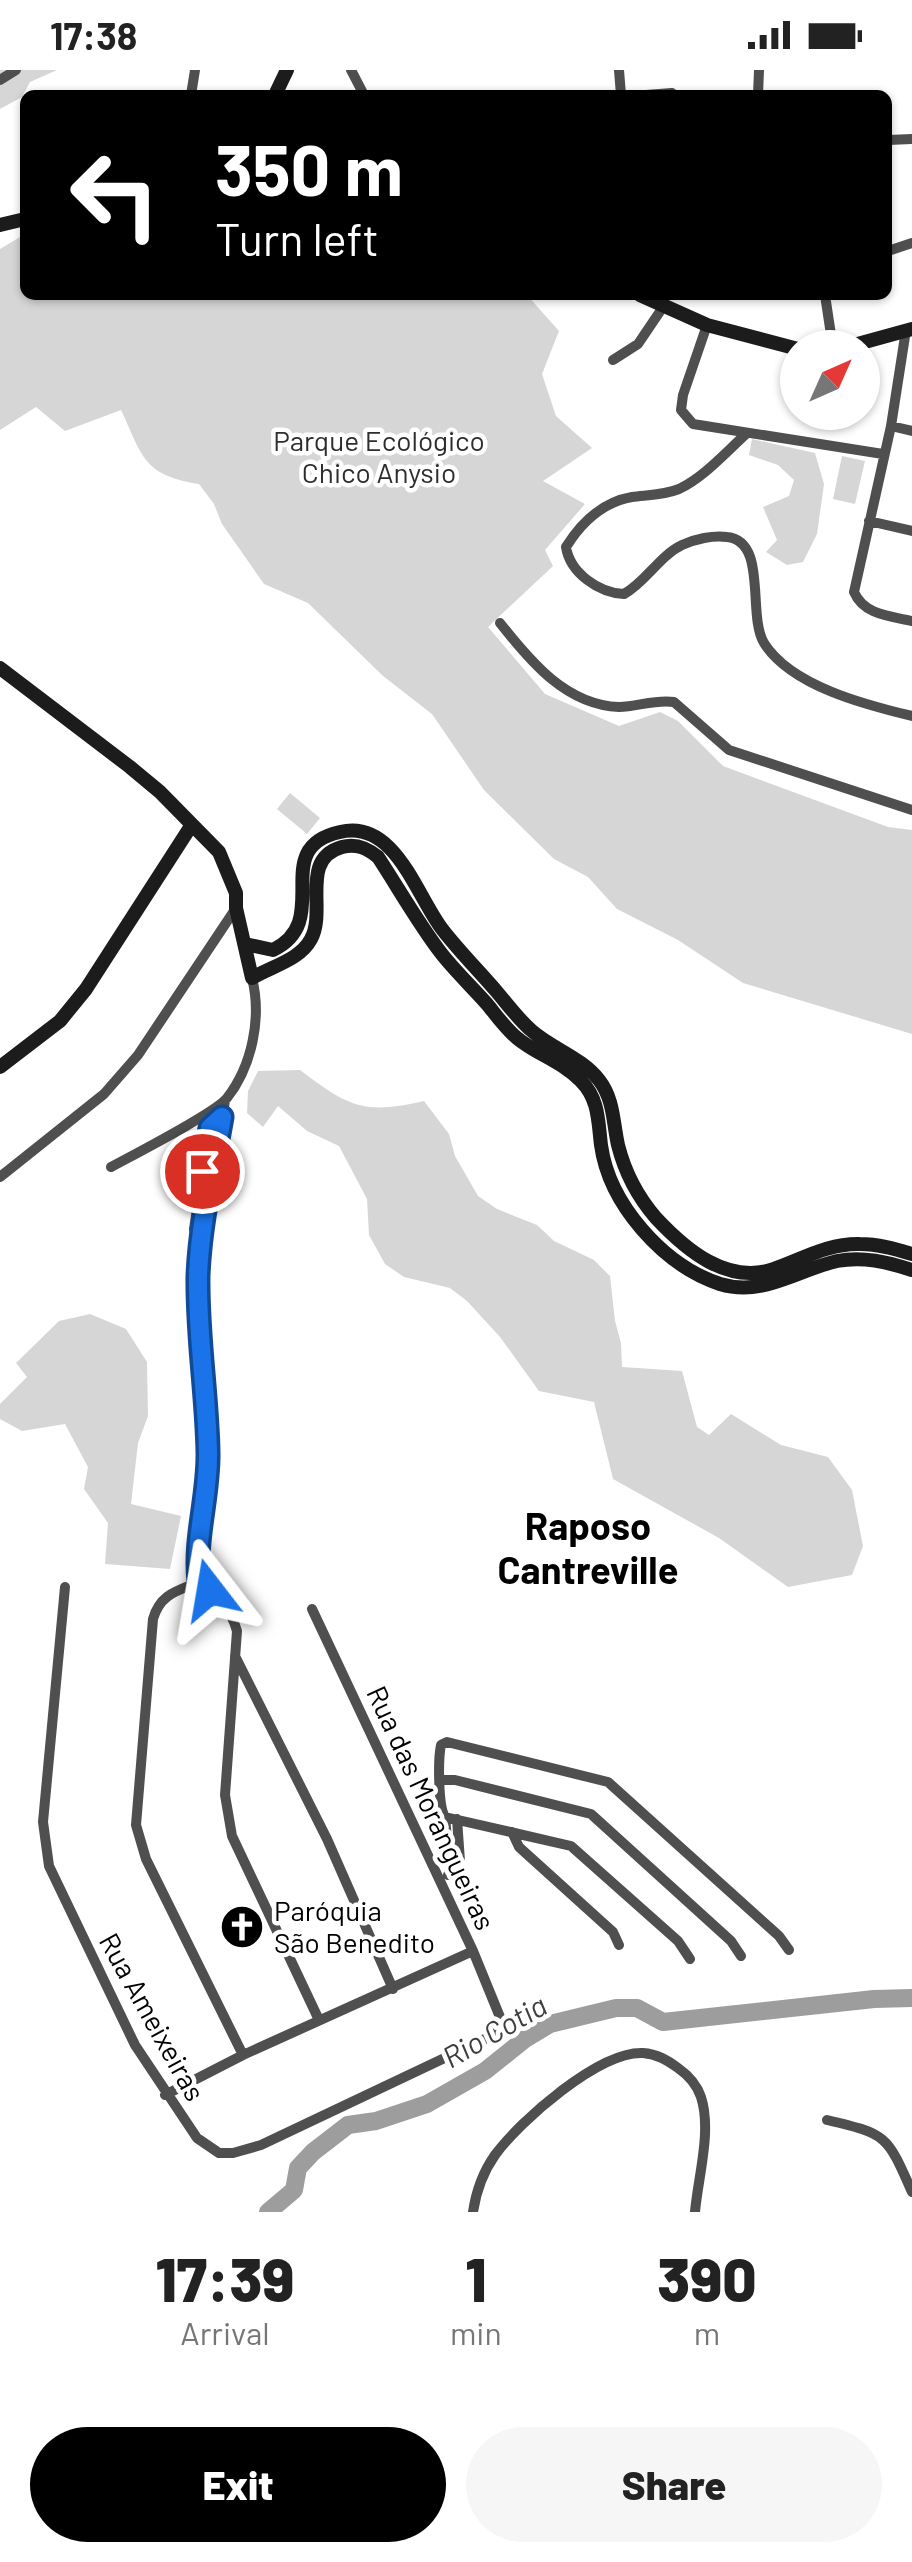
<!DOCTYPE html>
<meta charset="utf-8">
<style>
body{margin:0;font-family:Barlow,sans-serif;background:#f6f6f6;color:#222;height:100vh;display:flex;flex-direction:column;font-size:38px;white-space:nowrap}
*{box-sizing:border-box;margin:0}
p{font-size:32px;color:#767676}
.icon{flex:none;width:55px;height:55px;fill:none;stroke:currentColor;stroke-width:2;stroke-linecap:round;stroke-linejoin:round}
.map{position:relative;height:2142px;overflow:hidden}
.panel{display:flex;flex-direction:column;background:#fff;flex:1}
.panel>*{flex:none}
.top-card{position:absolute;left:20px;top:20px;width:872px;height:210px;border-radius:15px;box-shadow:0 2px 8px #0004;background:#000;color:#fff;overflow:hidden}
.needle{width:65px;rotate:45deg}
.controls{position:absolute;left:780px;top:260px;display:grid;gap:20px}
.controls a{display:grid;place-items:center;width:100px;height:100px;border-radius:50%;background:#fff;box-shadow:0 2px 8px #0004;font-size:50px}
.pin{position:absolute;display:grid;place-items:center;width:85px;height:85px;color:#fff;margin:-42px;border:5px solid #fff;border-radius:50%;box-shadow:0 2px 10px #0007}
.me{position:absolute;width:110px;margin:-55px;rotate:346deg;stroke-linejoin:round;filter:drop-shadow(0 0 8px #0008)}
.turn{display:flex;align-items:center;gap:35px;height:210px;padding:0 30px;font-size:45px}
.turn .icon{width:130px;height:130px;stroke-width:2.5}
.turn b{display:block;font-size:70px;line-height:85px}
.eta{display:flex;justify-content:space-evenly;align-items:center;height:170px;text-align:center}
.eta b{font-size:60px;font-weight:800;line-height:70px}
.button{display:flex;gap:20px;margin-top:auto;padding:20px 30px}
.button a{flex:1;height:115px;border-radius:60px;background:#000;color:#fff;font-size:40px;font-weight:800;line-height:115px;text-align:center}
.button a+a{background:#f6f6f6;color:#222}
.status{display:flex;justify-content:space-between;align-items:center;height:70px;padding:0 50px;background:#fff;direction:ltr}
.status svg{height:28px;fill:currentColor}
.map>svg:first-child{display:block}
.green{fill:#d6d6d6}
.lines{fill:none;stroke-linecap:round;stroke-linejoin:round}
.river{stroke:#9d9d9d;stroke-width:18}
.street{stroke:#4f4f4f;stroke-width:10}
.secondary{stroke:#1c1c1c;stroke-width:14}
.route-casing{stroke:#114b97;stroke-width:25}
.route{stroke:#1a73e8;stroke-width:18}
.labels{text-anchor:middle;stroke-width:9;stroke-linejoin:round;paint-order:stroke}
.park-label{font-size:28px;fill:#2d2d2d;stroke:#fff}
.street-label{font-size:28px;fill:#000;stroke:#fff}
.poi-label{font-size:28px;fill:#000;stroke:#fff;text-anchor:start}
.water-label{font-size:30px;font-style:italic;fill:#3e3e3e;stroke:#fff}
.district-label{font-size:38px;font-weight:bold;fill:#000;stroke:#fff}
</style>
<div class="status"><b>17:38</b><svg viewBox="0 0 49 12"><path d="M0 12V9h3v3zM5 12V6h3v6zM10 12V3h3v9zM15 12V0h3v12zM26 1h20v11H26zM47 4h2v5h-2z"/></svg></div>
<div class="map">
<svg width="912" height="2142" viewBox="0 0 912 2142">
<rect width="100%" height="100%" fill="#fff"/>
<path class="green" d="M0 0H57L30 12 22 27 0 39Z
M25 164V225H527L559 261 542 304 556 346 592 378 543 411 585 434 545 480 553 496 488 557 545 624 619 656 660 642 678 651 723 696 888 757 912 760V964L743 913 678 870 617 839 588 807 554 789 484 720 432 644 383 606 308 533 264 514 222 454 214 434 199 414C143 405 143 387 121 340L65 361 36 337 0 360V179Z
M752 369 815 383 824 414 817 464 803 492 787 495 766 482 777 470 763 437 789 426 794 410 778 395 749 385Z
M842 386 865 391 855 434 833 429Z
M290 723 320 748 307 764 277 739Z
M300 1000C349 1037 364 1045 424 1031L449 1064 455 1086 478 1126 497 1139 537 1155 554 1171 594 1190 610 1206 615 1251 621 1273 622 1297 682 1301 697 1357 709 1365 731 1344 781 1375 828 1387 852 1420 863 1476 852 1505 788 1517 719 1468 613 1409 594 1332 539 1321 500 1267 467 1231 450 1218 404 1207 385 1194 369 1165 367 1129 339 1076 307 1061 278 1036 263 1057 247 1043 248 1021 258 1001Z
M90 1244 126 1259 147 1292 148 1346 138 1373 131 1434 181 1446 170 1499 105 1494 108 1453 84 1419 88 1397 65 1354 22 1361 0 1349V1334L27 1307 16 1293 59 1251Z"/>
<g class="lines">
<path class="river" d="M268 2142 294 2120 298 2098 313 2082 348 2055 376 2051 427 2034 485 2001 525 1969 550 1954 616 1938H637L663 1952 874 1929 912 1928"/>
<path class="street" d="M351 0 364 25
M619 0 621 25
M0 10 16 0
M191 25 195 0
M646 25 672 23
M758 25 759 0
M888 70 912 69
M888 181 912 173
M825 225 833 278
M707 255 683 325 681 340 693 354 883 384
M906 260 891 356 854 522C864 545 890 546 912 551
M613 290 638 274 663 237
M891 356 912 361
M746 364C725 383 704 407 679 419 664 425 648 425 632 427 603 432 581 453 566 477 570 503 599 523 624 524 646 512 659 486 682 475 695 469 713 465 727 467 768 471 747 545 764 573 791 616 866 635 912 646
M869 451 912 461
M500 553C530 591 566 635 619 637 637 637 655 629 674 632L729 680 912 740
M225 1031C215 1088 201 1147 199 1206 196 1265 207 1323 208 1382 209 1426 194 1468 199 1512 219 1527 230 1537 237 1561L225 1725 232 1766 319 1950
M111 1097C133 1085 215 1043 227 1028 252 996 262 948 252 908
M0 1107 104 1024 138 985 236 838
M194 1159 208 1067 210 1058 222 1047
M199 1512C177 1521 160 1524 153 1549L136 1755 146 1789 243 1985
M65 1517 43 1752 49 1796 135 1975 197 2068 219 2083H233L261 2075 491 1966 500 1959 502 1952 473 1881 312 1539
M235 1586 327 1769 393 1919
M442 1710H455L591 1744 731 1871 741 1886
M445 1747 571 1776 678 1871 690 1889
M512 1762 519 1777 613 1862 619 1875
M450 1802 445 1747C438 1736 438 1689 441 1675L447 1672 608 1712 779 1866 789 1880
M448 1805 460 1791 457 1749
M165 2025 243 1985 473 1881
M827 2050C887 2064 887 2065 912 2122
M473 2142C476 2122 483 2102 495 2085 520 2051 599 1981 643 1983 657 1984 667 1990 678 1998 688 2005 697 2015 701 2027 712 2061 698 2107 695 2142"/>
<path class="secondary" d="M275 25 287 0
M0 155 25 149
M640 225 707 255 798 279
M843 278 912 259
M0 598 130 697 160 722 219 782 236 823V838L252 908C272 896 300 890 311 869 327 840 299 789 342 777 356 773 367 778 378 787 399 819 418 853 441 883 455 901 472 917 487 934 496 945 506 959 517 968 536 984 563 992 581 1011 599 1029 598 1051 601 1075 609 1134 663 1195 720 1214 763 1227 797 1200 837 1191 863 1186 887 1192 912 1200
M245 874 273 880C335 850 267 778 340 762 395 749 416 825 442 859 459 881 479 901 497 922 508 935 519 950 532 961 553 979 582 988 599 1010 614 1029 613 1053 618 1075 625 1103 637 1126 656 1148 686 1180 727 1215 774 1199 802 1189 829 1173 860 1174 878 1174 895 1179 912 1184
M0 997 60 951 86 919 191 756"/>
</g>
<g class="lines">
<g class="route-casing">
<path id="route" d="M202 1101 210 1058 222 1047C213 1099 200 1153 198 1206 197 1265 207 1324 208 1382 209 1426 194 1468 199 1512L210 1520"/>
</g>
<use href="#route" class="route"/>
</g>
<defs>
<g id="church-disc" transform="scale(2.25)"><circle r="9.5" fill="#000" stroke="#fff"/><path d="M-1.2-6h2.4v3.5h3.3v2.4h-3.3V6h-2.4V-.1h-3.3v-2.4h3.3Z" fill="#fff"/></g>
</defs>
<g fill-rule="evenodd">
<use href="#church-disc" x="242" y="1857"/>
</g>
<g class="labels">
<g class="park-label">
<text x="379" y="381">Parque Ecológico<tspan x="379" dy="32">Chico Anysio</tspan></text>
</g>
<g class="street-label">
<text transform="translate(431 1738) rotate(65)" y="10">Rua das Morangueiras</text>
<text transform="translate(152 1947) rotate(61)" y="10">Rua Ameixeiras</text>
</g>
<g class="poi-label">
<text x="274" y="1851">Paróquia<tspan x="274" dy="32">São Benedito</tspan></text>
</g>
<g class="water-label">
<text transform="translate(495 1962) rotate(-30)" y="10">Rio Cotia</text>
</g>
<g class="district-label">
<text x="588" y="1470">Raposo<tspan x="588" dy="44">Cantreville</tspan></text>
</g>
</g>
</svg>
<div class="controls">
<a><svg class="needle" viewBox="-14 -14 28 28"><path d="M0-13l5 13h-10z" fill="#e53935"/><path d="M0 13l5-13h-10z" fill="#767676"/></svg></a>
</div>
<div class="pin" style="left:202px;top:1101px;background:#d93025"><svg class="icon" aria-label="arrive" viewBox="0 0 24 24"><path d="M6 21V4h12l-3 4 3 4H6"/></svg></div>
<svg class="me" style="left:210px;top:1520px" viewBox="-20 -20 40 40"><path d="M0-17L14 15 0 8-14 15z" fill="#1a73e8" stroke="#fff" stroke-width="4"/></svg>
<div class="top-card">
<div class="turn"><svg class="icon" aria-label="left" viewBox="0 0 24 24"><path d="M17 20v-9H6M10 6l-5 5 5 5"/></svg><div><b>350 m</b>Turn left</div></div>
</div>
</div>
<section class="panel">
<div class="eta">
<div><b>17:39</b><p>Arrival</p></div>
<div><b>1</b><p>min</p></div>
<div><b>390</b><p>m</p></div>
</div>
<div class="button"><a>Exit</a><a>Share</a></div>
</section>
